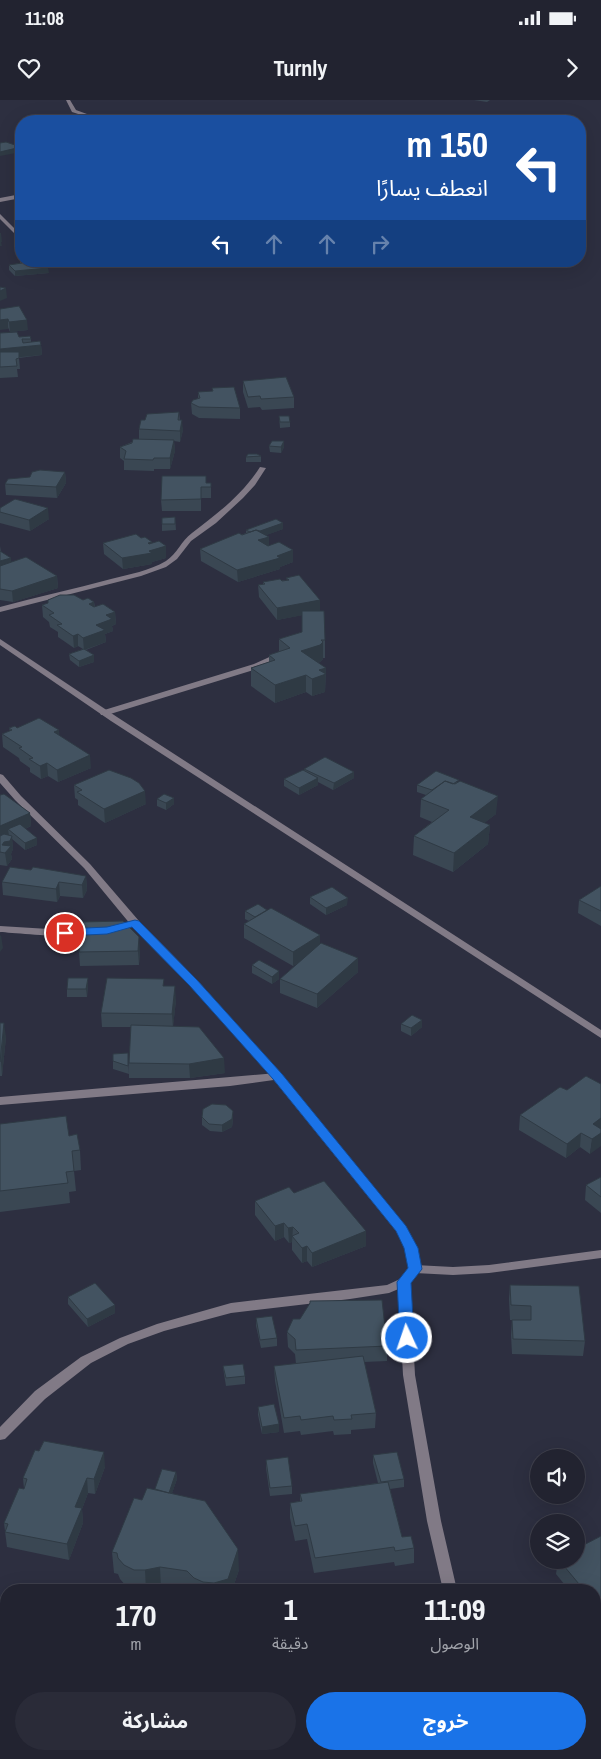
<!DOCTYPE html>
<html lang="ar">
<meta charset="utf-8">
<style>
body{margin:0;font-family:"Archivo Narrow","Noto Sans Arabic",sans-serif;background:#2a2b38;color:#f1f3f6;direction:rtl;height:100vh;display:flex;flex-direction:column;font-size:19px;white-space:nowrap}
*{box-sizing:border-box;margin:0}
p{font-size:16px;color:#a2a4ab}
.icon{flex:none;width:28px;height:28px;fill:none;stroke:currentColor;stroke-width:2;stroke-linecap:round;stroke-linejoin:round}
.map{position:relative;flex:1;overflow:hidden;direction:ltr}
.sheet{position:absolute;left:0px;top:1484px;width:601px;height:176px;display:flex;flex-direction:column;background:#222330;border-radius:20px 20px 0 0;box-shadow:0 5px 20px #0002,0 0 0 1px #3f404c;direction:rtl}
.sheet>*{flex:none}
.guide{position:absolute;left:15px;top:15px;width:571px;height:152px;border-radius:20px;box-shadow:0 5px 20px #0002,0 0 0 1px #3f404c;direction:rtl;background:#1a4fa0;color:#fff;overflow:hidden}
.tools{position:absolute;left:530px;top:1349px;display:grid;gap:10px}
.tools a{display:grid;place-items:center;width:55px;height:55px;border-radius:50%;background:#222330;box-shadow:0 5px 20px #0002,0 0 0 1px #3f404c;font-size:25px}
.pin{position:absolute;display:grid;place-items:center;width:42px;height:42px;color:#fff;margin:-21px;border:2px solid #fff;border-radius:50%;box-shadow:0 1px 5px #0007}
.me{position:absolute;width:55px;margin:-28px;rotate:357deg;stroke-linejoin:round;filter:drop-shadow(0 0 4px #0008)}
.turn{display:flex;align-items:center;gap:18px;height:105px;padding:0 15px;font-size:22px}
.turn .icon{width:65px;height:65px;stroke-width:2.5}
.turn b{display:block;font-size:35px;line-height:42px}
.lanes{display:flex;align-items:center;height:48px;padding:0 15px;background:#0003;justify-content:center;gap:25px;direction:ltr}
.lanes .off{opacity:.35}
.eta{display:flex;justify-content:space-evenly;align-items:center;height:85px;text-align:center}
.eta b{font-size:30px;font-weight:700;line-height:35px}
.action{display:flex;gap:10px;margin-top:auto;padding:10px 15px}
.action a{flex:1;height:58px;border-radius:30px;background:#1a73e8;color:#fff;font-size:20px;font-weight:700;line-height:58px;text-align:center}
.action a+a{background:#2a2b38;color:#f1f3f6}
.status{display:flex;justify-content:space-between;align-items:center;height:35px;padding:0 25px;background:#222330;direction:ltr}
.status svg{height:14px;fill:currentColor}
header{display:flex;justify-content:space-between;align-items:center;height:65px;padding:0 15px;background:#222330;font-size:22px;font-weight:700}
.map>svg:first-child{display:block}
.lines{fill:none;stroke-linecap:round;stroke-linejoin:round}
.minor{fill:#817a86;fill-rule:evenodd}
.tertiary{fill:#817a86;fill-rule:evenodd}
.trunk{fill:#e2d2ed;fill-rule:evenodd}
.wall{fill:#3a4753}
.shaded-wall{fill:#2f3a44}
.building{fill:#435361;stroke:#2f3a44}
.route{fill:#1a73e8;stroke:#114b97}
</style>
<div class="status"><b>11:08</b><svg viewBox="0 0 49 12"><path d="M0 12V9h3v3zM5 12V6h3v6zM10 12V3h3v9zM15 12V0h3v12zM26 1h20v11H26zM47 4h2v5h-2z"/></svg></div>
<header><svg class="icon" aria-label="forward" viewBox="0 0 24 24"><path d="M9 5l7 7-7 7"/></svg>Turnly<svg class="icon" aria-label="heart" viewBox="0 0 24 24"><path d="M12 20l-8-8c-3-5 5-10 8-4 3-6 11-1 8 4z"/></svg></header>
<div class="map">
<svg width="601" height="1659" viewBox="0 0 601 1659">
<rect width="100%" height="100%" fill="#2d2f40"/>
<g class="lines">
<path class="minor" d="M66 0H70L76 10 106 21H100L72 12Z
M21 94V98L0 102V98Z
M0 114 21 135V140L0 119Z
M260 367 266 368 255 385 243 398 216 423 191 441 177 459 166 467 141 476 0 512V507C37 497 74 489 111 479 130 474 149 471 166 461 177 454 181 441 192 433 218 413 242 395 260 367Z
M276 554H282L283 556 260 568 107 615H101L100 613 101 611 254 564Z
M0 826 65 830 95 829 100 832C90 841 17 833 0 832Z
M277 973 281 975 282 977 281 979 230 986 0 1005V997Z
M601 1150V1158L489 1173 453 1175 415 1173 411 1172 409 1169 411 1166 415 1165 453 1167 489 1165Z
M404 1178 408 1179 410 1182 415 1275 441 1421 457 1490H443L427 1421 403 1275 398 1182 400 1179Z"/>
<path class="tertiary" d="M0 539 117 617 601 930V938L111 621 0 545Z
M0 674 3 675 21 696 90 764 139 821 197 880 230 917 281 975 405 1126 417 1148 421 1169 408 1185 389 1193 350 1199 231 1213 164 1231 128 1244 91 1263 45 1299 5 1339 0 1340V1327L35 1291 81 1257 120 1238 157 1224 231 1203 387 1185 400 1179 409 1168 405 1148 396 1131 273 979 222 921 189 884 131 825 84 768 15 700 0 683Z"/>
<path class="trunk" d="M0 1509 6 1511V1527L0 1525Z
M0 1565 6 1567V1585L0 1583Z
M266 1654H302L305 1659H268Z
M512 1654H549L552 1659H514Z"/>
</g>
<path class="wall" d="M474 0H490L487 2Z
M19 33H21V39L19 38Z
M21 54V60L19 59V55Z
M20 161 49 173 15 176 9 170V165L20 163Z
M0 209 28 230 10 232Z
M0 233 31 239V242L41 245 42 255 19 258 20 269H17L18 277 0 278Z
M243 281 294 297V308L262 310 260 307 248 308 243 292Z
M212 288 240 308V319L199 318 192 314 191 303 198 298V292H212Z
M179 312 180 320 183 330 180 342 174 341 175 351 170 369H154V371L124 370V361L120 358V347L139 339V329L145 320Z
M279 316 290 322V327L280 328Z
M269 346 284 347 281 353 270 352Z
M261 356V362H246V357Z
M65 372 66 383 57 398 6 395 5 384 30 377Z
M206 383H211V398H201V411H162L161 400Z
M0 408 49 419 30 431 0 423Z
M175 417 176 430 162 431V418Z
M283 429 266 435 269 446 293 462 280 467V469L238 482 201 461 200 449 246 433V430Z
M141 438 152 444 166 458 152 462V464L123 469 104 454 103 443Z
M0 446 1 452 11 462 57 476 58 488 13 502 0 500Z
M286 478 320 511 325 540V558H323V559L320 562 318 563 326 568 325 592 312 596 306 592 275 603 251 586V568L269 562V555L279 552V539L302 532V515L277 520 259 497 258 485 263 484V482L287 480Z
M83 500 94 502 95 507 115 512 116 524 112 526 113 531 105 534 106 542 86 550 94 555V562L79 567 70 560 69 554 83 549 78 546 74 548 58 537V532L50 527 49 522 43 517 42 505Z
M9 628H17L59 636 91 668 58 682 48 676 41 679 30 672V668L20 661 19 658 3 647 2 634 10 631Z
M304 669 354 678 333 690 318 682V685L299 695 284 686V679L304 670Z
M458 682 496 714 484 723 490 725 488 744 453 772 413 755 414 736 432 722 420 717 421 699 426 695 417 692V685Z
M74 685 146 704 105 723 78 705V700L75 698Z
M0 695 30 713 31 726 25 729 37 745 25 750 12 739 13 749 11 754 12 759 7 766 0 765Z
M174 698V704L166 710 157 706V699Z
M86 776 87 790 83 798 60 796 57 802 3 795 2 782Z
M601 786V826L578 813 579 800Z
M310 797 347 805 326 815 310 804Z
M267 810 320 835V844L358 872 317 908 280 893V879L298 863 293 866 244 838V824L249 821 245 819V811Z
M140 850 139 865 80 866 79 852Z
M252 865 279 871V879L272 884 252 873Z
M88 878V885L87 897H67V889Z
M165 886 176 900 173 926 225 973 190 978H129V963L131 927H102L101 913Z
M422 920V927L411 936 401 931V924Z
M0 923 6 937 2 976H0Z
M128 953 129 974 113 969V954Z
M601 984 590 1054 580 1047 566 1058 519 1030 520 1015 567 990Z
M233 1011V1019L232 1027 222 1032 210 1031 202 1025V1017Z
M0 1024 69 1036 80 1050 81 1070 74 1071 76 1091 69 1092 70 1103 0 1112Z
M601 1077V1113L585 1100 586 1085Z
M294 1093 366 1146 312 1167 307 1161 302 1163 292 1150V1142L289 1143 284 1137 275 1141 255 1115V1101Z
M510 1185 585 1241 583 1256 512 1254 511 1235 512 1220H510L509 1199Z
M68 1197 115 1213 88 1227 68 1204Z
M256 1218 277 1238V1246L261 1248 256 1226Z
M287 1232 387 1246V1261L364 1262 376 1313 375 1328 351 1330V1334L334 1335 333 1331 301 1335 300 1331 284 1333 275 1281 274 1266 296 1264 295 1254 288 1247Z
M223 1266 245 1276V1284L226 1286 224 1274Z
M258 1307 279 1332 262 1334 258 1315Z
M373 1355 404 1379V1387L390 1389 402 1437 414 1448V1463L395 1466 394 1462 314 1473 307 1439 295 1441 290 1418V1403L300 1401V1394L378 1383 373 1363Z
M266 1360 292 1386V1394L270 1396 266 1368Z
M105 1367 95 1394 88 1393 82 1409 83 1423 69 1460 7 1447 4 1423 24 1389 23 1378Z
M176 1372 177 1379 172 1393 239 1470 232 1490H176L161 1488 153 1490H134L126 1486 120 1479 118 1474 114 1473 112 1452 142 1400Z
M601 1436V1528L595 1521V1490H569L556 1474 558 1460H576Z"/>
<path class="shaded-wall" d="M21 47V52L0 56V52Z
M0 133H1L2 142H1L2 146H0Z
M48 168 49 173 15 176V171Z
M6 188 7 198 0 201V191Z
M8 219V229L0 230V220Z
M27 220 28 230 10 232 9 222Z
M41 245 42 255 0 259V249Z
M182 320 183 330 180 342V331Z
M174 340 175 351 170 369V358Z
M284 341V347L281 353V347Z
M65 372 66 383 57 398 56 387Z
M48 408 49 419 30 431 29 420Z
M283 423V429L253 440V433Z
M269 437V448L258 440Z
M152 442V450L166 446V458L152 462V464L123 469 122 458 148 443Z
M293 450V462L280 467V469L238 482 237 470Z
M11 458 12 470 0 474V461Z
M57 476 58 488 13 502 12 491Z
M320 500V512L277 520V508Z
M94 502 95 514 89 504Z
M115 512 116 524 112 526 113 531 105 534 106 542 84 550 83 538 106 515Z
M78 534V546L74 548 73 536Z
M323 542V559L320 562 301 568V551Z
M94 555V562L79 567V561Z
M326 568 325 592 312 596V579L319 570Z
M306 575V592L275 603V585Z
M59 630 60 643 54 632Z
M90 655 91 668 58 682 57 670Z
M47 663 48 676 41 679 40 666Z
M354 672V678L333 690 334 683Z
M318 678V685L299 695V688Z
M145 691 146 704 105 723 104 709Z
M498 696 496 714 468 736 470 717Z
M174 698V704L166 710V703Z
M30 713 31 726 14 734 8 729 9 736 0 740V726Z
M490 725 488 744 453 772 454 753Z
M12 736 13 749 11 754 12 759 7 766 5 753 2 745 4 742Z
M37 738V745L25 750V743Z
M86 776 87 790 83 798 82 785Z
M59 782 60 796 57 802 56 789Z
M348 798 347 805 326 815V808Z
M1 835 3 848 0 852V836Z
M320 835V849L293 866V852Z
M139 837 140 850 139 865 138 851Z
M358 858V872L317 908V894Z
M279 871V879L272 884V877Z
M88 878V885L87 897 86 889Z
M175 886 176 900 173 928 172 914Z
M422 920V927L411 936V928Z
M4 923 6 937 2 976 1 962Z
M224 958 225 973 190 978 189 964Z
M233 1011V1019L232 1027 222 1032V1025Z
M601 1018V1031L593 1024Z
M581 1033 580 1047 566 1058 567 1044Z
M601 1033V1046L590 1054 592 1039Z
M284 1123V1137L275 1141V1126Z
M293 1127 292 1142 289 1143 288 1128Z
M366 1131V1146L312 1167V1153Z
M307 1146V1161L302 1163V1148Z
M115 1205V1213L88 1227 87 1219Z
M279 1324V1332L262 1334V1327Z
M104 1352 105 1367 95 1394 94 1379Z
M176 1372 177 1379 169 1402V1394Z
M87 1378 88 1393 82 1409 83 1423 69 1460 67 1444 75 1407Z
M238 1449 239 1470 232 1490H214V1483Z
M160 1467 161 1488 153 1490H146L145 1470Z"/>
<path class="building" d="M6 42 21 47 0 52V43Z
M20 161 28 162 41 161 48 168 15 171 9 165 22 163Z
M0 187 6 188 0 191Z
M19 206 27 220 9 222 8 219 0 220V209Z
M17 232 19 237 30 236 31 239H22L23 243 40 241 41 245 0 249V233Z
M0 252H19V258L16 259 17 266 0 267Z
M286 277 294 297 261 299 260 296 248 297 243 281Z
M234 287 240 308 199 307 191 303 193 300 200 298 198 292 213 291 212 288Z
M179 312 178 320H182L180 331 139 329 141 320H145L147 314Z
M279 316H289L290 322H280Z
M133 339 174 340 170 358H154L153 360 124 359 126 351 120 347 132 343Z
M272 341H284L281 347 269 346Z
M248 354H257L261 356 246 357Z
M40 370 65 372 56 387 5 384 8 379 30 377 32 372Z
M162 376H206V383H211V387H201V399L161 400Z
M15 399 48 408 29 420 0 412V408Z
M175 417V424H162V418Z
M276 419 283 423 260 431 256 430 250 432 246 430Z
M256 430 269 437 258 440 268 446 279 442 293 450 277 456 280 458 237 470 200 449 239 433 242 435Z
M136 434 141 438 145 437 152 442 148 443 149 444 159 441 166 446 149 451 152 453 122 458 103 443Z
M0 451 11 458 0 461Z
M26 457 57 476 12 491 0 489V466Z
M299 475 320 500 277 508 258 485 265 484 263 482 280 479 282 481 289 480 286 478Z
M60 495H74L83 500 88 498 94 502 89 504 94 507 103 504 115 512 106 515 112 519 96 525 105 530 83 538 78 534 73 536 57 525 62 524 49 515 54 513 42 505 48 503V500Z
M302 511H324L325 540H321L323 542 320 545 301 551 326 568 319 570 326 574 312 579 306 575 275 585 251 568 275 560 269 555 290 548 279 539 302 532Z
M84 549 94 555 79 561 69 554Z
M39 618 59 630 54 632 90 655 57 670 47 663 40 666 29 659 33 658 19 648 22 647 2 634 12 630 9 628 15 626 17 628Z
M325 657 354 672 334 683 304 669Z
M109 670 131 678 139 683 145 691 104 709 77 692 82 690 74 685Z
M303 670 318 678 299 688 284 679Z
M436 671 459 680 453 684 445 681 432 690 417 685Z
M445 681 455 684 460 681 498 696 470 717 490 725 454 753 414 736 449 710 421 699Z
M4 694 30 713 0 726V695Z
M164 694 174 698 166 703 157 699Z
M20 724 37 738 25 743 8 729Z
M4 734 12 736 10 741 4 742 2 745 11 746 5 753 0 752V736Z
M10 767 31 770 33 767 86 776 82 785 59 782 56 789 2 782Z
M601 786V811L579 800Z
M332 787 348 798 326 808 310 797Z
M258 804 267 810 255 817 245 811Z
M271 808 320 835 293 852 244 824Z
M123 821 139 837 138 851 79 852 82 822Z
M321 843 358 858 317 894 280 879Z
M259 860 279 871 272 877 252 865Z
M68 878H88L86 889H67Z
M107 878 164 879 163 886H175L172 914 101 913Z
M412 915 422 920 411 928 401 924Z
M0 923H4L0 962Z
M131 925 199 927 224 958 189 964 129 963Z
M128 953V966L113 961V954Z
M586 976 601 984V1018L593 1024 601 1029V1033L592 1039 581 1033 567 1044 520 1015 560 987 567 990Z
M212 1004 226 1005 233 1011 232 1019 222 1025 209 1024 202 1017 203 1009Z
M66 1016 69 1036 77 1034 80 1050 72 1051 74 1071 66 1072 68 1083 0 1091V1024Z
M601 1077V1097L586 1085Z
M324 1081 366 1131 312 1153 307 1146 302 1148 292 1136 299 1133 293 1127 288 1128 284 1123 275 1126 255 1101 289 1087 294 1093Z
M95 1183 115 1205 87 1219 68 1197Z
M510 1185 579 1186 585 1241 513 1239 512 1220H531V1206L511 1205Z
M382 1200 387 1246 296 1250 295 1239 287 1232 293 1219H300L310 1203V1201Z
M272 1216 277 1238 260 1240 256 1218Z
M363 1256 376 1313 351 1315 352 1319 334 1320 333 1316 301 1320 300 1316 284 1318 274 1266Z
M243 1264 245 1276 226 1278 223 1266Z
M274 1304 279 1324 262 1327 258 1307Z
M44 1341 104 1352 94 1379 87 1378 75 1407 82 1408 67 1444 5 1432 8 1424 4 1423 19 1388 24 1389 27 1379 23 1378 35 1350 39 1351Z
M397 1352 404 1379 381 1382 373 1355Z
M288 1357 292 1386 270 1388 266 1360Z
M162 1369 176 1372 169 1393 155 1389Z
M388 1382 402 1437 411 1436 414 1448 395 1451 394 1447 315 1458 307 1424 295 1426 290 1403 302 1401 300 1394Z
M147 1388 205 1401 238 1449 228 1479 214 1483 203 1482 194 1478 187 1471 160 1467 145 1470H134L124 1465 118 1458 117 1453 112 1452 134 1398 142 1400Z
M601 1436V1510L595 1503V1490H584L559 1460H576V1449Z"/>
<path class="route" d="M135 820 139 821 197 880 282 974 406 1126 418 1148 422 1169 411 1183 414 1238 412 1241 407 1243 402 1241 400 1238 397 1182 408 1168 404 1148 396 1131 273 979 189 885 132 827 107 834 65 836 59 833 65 829 107 827Z"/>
</svg>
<div class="tools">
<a><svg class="icon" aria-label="sound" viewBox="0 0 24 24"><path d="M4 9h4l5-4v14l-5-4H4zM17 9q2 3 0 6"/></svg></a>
<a><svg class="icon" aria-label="layers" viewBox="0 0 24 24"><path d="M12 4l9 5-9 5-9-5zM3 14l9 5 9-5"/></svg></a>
</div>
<div class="pin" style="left:65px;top:833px;background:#d93025"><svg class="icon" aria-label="arrive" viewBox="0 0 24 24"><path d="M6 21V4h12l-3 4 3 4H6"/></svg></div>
<svg class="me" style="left:407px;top:1238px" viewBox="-20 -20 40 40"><circle r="17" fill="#1a73e8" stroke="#fff" stroke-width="3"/><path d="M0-11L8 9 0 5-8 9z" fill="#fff"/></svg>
<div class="guide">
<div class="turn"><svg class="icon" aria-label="left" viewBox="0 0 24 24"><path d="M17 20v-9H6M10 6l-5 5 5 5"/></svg><div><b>150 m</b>انعطف يسارًا</div></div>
<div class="lanes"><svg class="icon" aria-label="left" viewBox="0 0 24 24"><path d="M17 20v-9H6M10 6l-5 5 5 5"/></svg><svg class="icon off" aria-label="ahead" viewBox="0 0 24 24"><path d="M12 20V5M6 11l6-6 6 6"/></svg><svg class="icon off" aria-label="ahead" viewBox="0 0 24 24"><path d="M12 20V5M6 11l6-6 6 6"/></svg><svg class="icon off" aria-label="right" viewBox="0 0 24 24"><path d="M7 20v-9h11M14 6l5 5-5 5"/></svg></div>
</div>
<section class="sheet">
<div class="eta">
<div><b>11:09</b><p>الوصول</p></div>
<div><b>1</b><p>دقيقة</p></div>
<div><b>170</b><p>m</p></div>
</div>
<div class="action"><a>خروج</a><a>مشاركة</a></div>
</section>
</div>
